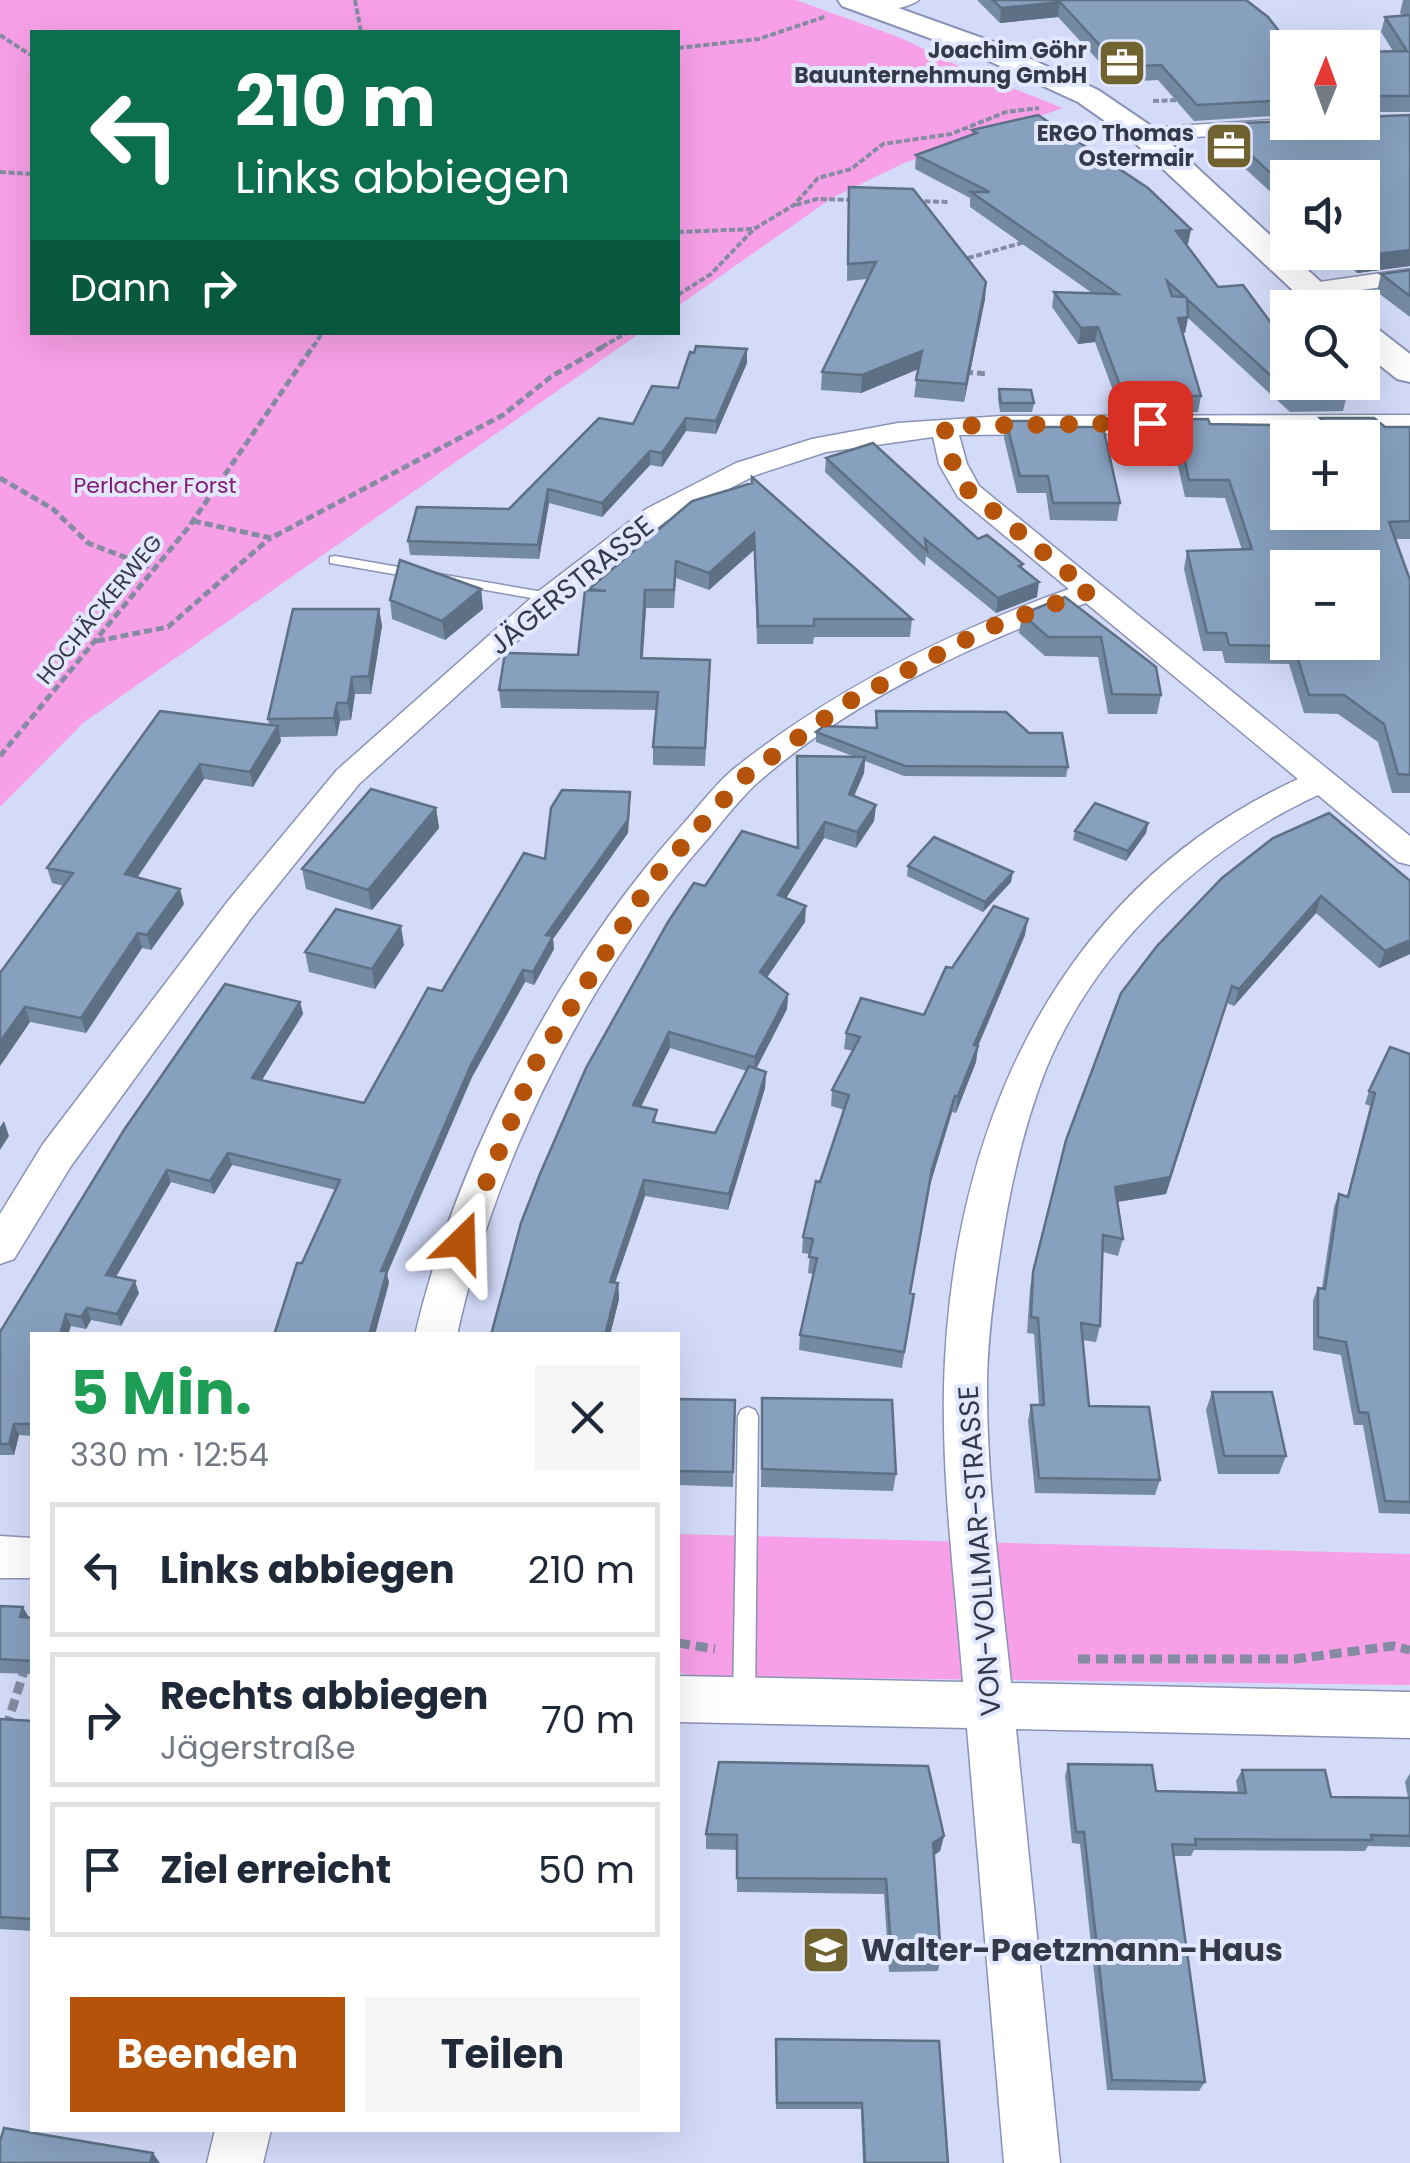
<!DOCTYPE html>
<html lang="de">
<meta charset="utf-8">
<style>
body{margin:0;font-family:Poppins,sans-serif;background:#f6f6f7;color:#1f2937;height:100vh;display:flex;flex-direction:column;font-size:38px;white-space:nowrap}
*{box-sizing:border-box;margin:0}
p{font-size:32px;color:#747a83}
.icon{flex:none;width:55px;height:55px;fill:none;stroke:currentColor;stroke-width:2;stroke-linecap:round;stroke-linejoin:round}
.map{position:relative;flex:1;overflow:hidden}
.side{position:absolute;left:30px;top:1332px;width:650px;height:800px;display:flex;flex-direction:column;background:#fff;border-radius:0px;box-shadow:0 10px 40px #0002}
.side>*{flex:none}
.top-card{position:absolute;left:30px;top:30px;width:650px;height:305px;border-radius:0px;box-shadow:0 10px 40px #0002;background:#0b6e4f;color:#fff;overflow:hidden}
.needle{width:65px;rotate:1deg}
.buttons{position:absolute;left:1270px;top:30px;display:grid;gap:20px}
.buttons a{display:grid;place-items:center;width:110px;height:110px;border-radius:0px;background:#fff;box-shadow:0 10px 40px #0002;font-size:50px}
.pin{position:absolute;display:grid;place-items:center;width:85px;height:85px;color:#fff;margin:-42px;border-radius:20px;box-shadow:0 5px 15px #0006}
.me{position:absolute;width:110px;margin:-55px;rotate:22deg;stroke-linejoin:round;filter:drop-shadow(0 0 8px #0008)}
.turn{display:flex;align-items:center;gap:35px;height:210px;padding:0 40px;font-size:45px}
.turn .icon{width:130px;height:130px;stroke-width:2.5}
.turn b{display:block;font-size:70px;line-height:85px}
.then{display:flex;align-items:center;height:95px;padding:0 40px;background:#0003;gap:20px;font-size:38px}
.round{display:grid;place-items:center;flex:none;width:105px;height:105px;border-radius:0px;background:#f6f6f7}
.overview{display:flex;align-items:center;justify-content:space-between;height:170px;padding:0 40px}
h1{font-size:60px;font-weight:700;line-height:75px;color:#1e9e55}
.primary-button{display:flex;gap:20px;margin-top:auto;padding:20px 40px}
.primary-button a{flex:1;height:115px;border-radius:0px;background:#b45309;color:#fff;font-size:40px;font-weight:700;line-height:115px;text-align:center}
.primary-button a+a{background:#f6f6f7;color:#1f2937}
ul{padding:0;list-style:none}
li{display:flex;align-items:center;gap:30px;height:135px;margin:0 20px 15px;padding:0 20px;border:5px solid #e0e1e3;border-radius:0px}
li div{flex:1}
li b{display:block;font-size:38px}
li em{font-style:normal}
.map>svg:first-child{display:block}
.green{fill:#f8a0e7}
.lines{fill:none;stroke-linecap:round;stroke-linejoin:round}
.service-casing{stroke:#8a92b5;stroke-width:3}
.minor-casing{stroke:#8a92b5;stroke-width:3}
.secondary-casing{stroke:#8a92b5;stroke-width:4}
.path-far2{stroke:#858ba2;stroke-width:4;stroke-dasharray:6 2.5;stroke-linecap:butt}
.path-far1{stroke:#858ba2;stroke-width:5;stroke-dasharray:8 4;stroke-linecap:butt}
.path{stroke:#858ba2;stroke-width:9;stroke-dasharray:12 6;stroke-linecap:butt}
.service{fill:#fff;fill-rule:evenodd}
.minor{fill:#fff;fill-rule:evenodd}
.secondary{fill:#fff;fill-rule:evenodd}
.wall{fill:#748aa3;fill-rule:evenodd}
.shaded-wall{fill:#5e7085}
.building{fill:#87a0be;stroke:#5e7085;stroke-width:2.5;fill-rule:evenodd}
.route{stroke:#b45309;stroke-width:18;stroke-dasharray:0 32.4}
.labels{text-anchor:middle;stroke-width:8;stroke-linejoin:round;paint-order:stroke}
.far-poi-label{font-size:22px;font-weight:bold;fill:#363948;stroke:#e2e8ff;text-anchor:end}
.far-park-label{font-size:22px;fill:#821c74;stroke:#e2e8ff}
.far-street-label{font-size:22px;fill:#363948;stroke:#e2e8ff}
.street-label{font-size:28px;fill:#363948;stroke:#e2e8ff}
.near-poi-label{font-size:32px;font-weight:bold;fill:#363948;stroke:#e2e8ff;text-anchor:start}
</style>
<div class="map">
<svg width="1410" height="2163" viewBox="0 0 1410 2163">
<rect width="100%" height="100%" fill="#d3dbf9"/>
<path class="green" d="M0 0H796L901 38 971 72 1063 108 904 163 832 198 678 306V32H32V332L640 333 83 723 0 807Z
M678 1534 1410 1554V1685L692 1676 678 1672Z"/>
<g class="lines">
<g class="service-casing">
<path id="service" d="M335 556 549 593 556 597 549 601 330 563V557Z
M748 1407 755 1410 758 1416 755 1701 752 1709 744 1712 736 1709 733 1701 738 1416 741 1410Z"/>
</g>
<g class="minor-casing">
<path id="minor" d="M863 0H919C905 10 870 15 856 5Z
M1288 119V122H1361L1351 128 1143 140 1132 134 1143 128Z
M1410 269V283L1312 297 1300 290 1312 283Z
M1410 415V431L959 435 967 464 979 486 1410 836V865L1398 862 1318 795C1201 849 1095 949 1046 1069 1023 1128 1009 1191 1000 1253 993 1298 987 1343 987 1389 987 1487 1001 1585 1011 1683L1410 1692V1738L1016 1729 1060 2163H1004L967 1728 678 1722V1676L963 1682C955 1584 942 1485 944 1387 950 1131 1055 890 1298 779L1086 603C970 645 850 701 756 784 740 799 725 818 711 835 591 969 495 1159 457 1335H415C456 1158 562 956 684 823 701 804 717 782 736 767 836 688 949 632 1069 589L958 497 939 464 933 437 826 452 756 475 666 521 559 603 359 784 252 917 71 1166 14 1259 0 1264V1214L43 1144 228 901 337 770 539 591 646 509 736 463 812 439 898 423 1002 416Z
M0 1536 32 1538V1578H0Z
M215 2130H271L263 2163H207Z"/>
</g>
<g class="secondary-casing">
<path id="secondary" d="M838 0H876L996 43 1098 90 1154 128 1349 308H1312L1132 140 1078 102 976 55 842 6Z
M1362 323 1374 326 1410 354V382L1397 379 1362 351Z"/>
</g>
<path class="path-far2" d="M355 0 361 32
M0 35 32 56
M678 48 759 39 827 16
M1153 101 1180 100
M1066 135 1084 142 1097 139
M0 172 32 174
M916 201 949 202
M796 205 817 199 853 200
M678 232 754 229 794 205 818 178 851 169 883 144 951 134 1006 112 1039 108
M968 258 1025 242
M678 295 711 274 753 230
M313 347 323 332
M602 347 628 332"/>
<path class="path-far1" d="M965 372 988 374
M0 478 53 509 88 543 156 569
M193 521 271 538 503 415 552 376 606 345
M97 641 168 627 270 538
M0 756 188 528 314 345"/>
<path class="path" d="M678 1643 715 1649
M1078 1659H1295L1393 1646 1410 1650
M6 1728 25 1668"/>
<use href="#service" class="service"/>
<use href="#minor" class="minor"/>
<use href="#secondary" class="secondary"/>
</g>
<path class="wall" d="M977 0H1246L1288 48V115L1194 121 1158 80 1140 81 1130 66 1105 68 1058 17 1000 23Z
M1403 0H1410V112H1362V52L1393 51 1381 32 1385 17 1402 15 1400 13Z
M1410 115V266L1357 273 1335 252H1362L1288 178V208L1214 140 1217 124Z
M972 130 1191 229 1188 244H1186L1288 382 1347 395 1343 411 1290 412 1188 318 1185 333H1182L1201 396 1198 412H1121L1095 342 1078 344 1052 307 1054 292 1092 293 970 207V198L915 169 916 155 972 135Z
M848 203 986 282 985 299 964 402 914 397 918 369 861 393 821 390 822 372 867 279 847 281Z
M1410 270V317L1377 292 1381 274Z
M747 363 716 434 686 431 662 467 650 465 602 517 549 503 539 559 410 555 408 541 509 509 633 424 678 388Z
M999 389 1034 403 1032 412H1000L998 399Z
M1320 418 1385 427H1410V539H1395L1410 580V793H1392L1378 742 1338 714 1304 713 1289 664 1225 663 1222 651H1203L1184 569 1187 551 1242 550 1225 498 1185 497 1178 466 1140 465 1130 437 1133 420 1210 424 1318 426Z
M1006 421 1040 427 1120 503 1117 521 1050 520 1046 493H1017L1004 438Z
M826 458 1023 564 1022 569 1037 597 996 613 926 556 925 566 825 472Z
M692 501 912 619 910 637H814L813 644H757L754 550 709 590 676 578 674 608H646L643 658 710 677 705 766 653 765V747L656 710 501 708 499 690 578 655 589 590Z
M481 589 483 609 445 640 392 619 390 600Z
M1065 597 1161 695 1157 714H1108L1098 657 1045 656 1019 633 1022 614Z
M379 609 382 626 371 694H355L351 720 340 721 337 736 280 737 281 741 253 787 204 779 137 878 184 904 151 950 142 948 86 1033 30 1022 0 1066 64 886 52 883 47 868 160 711 269 725 268 719Z
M876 711 1068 767 1066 777 904 776 865 761 864 773 854 796 876 805 874 821 856 848 824 838 786 898 805 922 767 977 788 994 787 1009 756 1069 766 1072 765 1088 728 1210 645 1196 615 1283H618L619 1299 610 1335H491L705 886 797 848V756L855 757 816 742V732L876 728ZM670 1048 747 1071 715 1133 658 1123 641 1106Z
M630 804 628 833 553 939 554 949 534 985 525 982 472 1077 387 1274 389 1283 302 1263 336 1190 232 1165 214 1194 171 1182 116 1277 139 1293 121 1326 91 1320 86 1329 71 1326 32 1335V1436L19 1435 14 1455H0V1332L300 1002 303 1014 262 1080 364 1103 442 991 545 859Z
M436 808 439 828 372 910 306 889 302 869Z
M1148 823 1146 833 1126 861 1073 840 1075 831Z
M908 866 1011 882 983 912 907 876Z
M1222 878 1410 881V954L1379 968 1316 913 1234 1006 1227 1003 1166 1194 1117 1202 1123 1239 1118 1256 1103 1252 1100 1326 1096 1342 1082 1340 1089 1406 1160 1480 1155 1495 1035 1493 1028 1421 1031 1405H1039L1034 1334 1027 1333 1030 1288 1033 1272Z
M1025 935 978 1046 976 1062 956 1113 952 1112 930 1185 910 1293 914 1294 902 1368 799 1350 800 1335 813 1274 808 1273 810 1254 802 1253 803 1237 844 1110 831 1106 832 1090 853 1051 844 1049 846 1033 924 1015 952 968Z
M404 945 375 989 309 972 305 952Z
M1410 1054V1514L1379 1513 1363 1425H1354L1341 1355 1313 1350V1300L1318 1288H1322L1334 1207 1339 1194 1347 1196 1370 1106 1365 1104 1369 1091Z
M1212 1392 1286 1456 1279 1474H1218L1206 1410Z
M762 1398 896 1474 893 1491 761 1487Z
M678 1399 735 1400 733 1487 678 1485Z
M0 1606 32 1618V1674L0 1673Z
M0 1719 32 1721V1931L0 1929Z
M1068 1764 1156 1791 1238 1793 1236 1781 1242 1770 1331 1797 1408 1798 1405 1782 1410 1773V1847L1368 1846 1365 1851 1194 1850 1191 1856H1173L1205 2082 1199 2091 1107 2090 1080 1844 1072 1843 1065 1776Z
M706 1834 944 1836 940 1851 934 1855 941 1957 938 1971 889 1972 884 1894 737 1892V1850L706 1849Z
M775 2045 948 2163H863L861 2109H776Z"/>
<path class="shaded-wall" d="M1060 2 1058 17 1000 23 1001 8Z
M1132 50 1130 66 1105 68 1107 53Z
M1191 229 1188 244 1173 246 1176 231Z
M1410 250V266L1357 273 1361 256Z
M986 282 985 299 964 402 966 384Z
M1188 317 1185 333 1175 334 1178 318Z
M1098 327 1095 342 1078 344 1081 328Z
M747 349V363L716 434V421Z
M922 351 921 368 861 393 862 375Z
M1372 358 1368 374 1362 375V360Z
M686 418V431L662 467V453Z
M650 451V465L602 517V503Z
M548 489 549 503 539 559 538 545Z
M754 533V550L709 590V573Z
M1039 582 1037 597 996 613 998 598Z
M481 589 483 609 445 640 442 621Z
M645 590 646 608 641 675V658Z
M379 609 382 626 371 694 369 676Z
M352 677 355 694 351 720 348 703Z
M337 703 340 721 337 736 334 718Z
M278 726 281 741 253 787 250 772Z
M865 757 864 773 848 810 849 794Z
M200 764 204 779 129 889 125 874Z
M630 792 628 833 553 939 554 949 534 985 533 972 546 935Z
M876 805 874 821 856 848 857 832Z
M436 808 439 828 372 910 368 890Z
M825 822 824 838 778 911V895Z
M1148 823 1146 833 1126 861 1128 851Z
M1013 872 1011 882 983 912 985 902Z
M180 889 184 904 151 950 147 935Z
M1321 896 1316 913 1234 1006 1239 989Z
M806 906 805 922 760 988V972Z
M1028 919 1025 935 978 1046 976 1062 956 1113 958 1096 974 1045Z
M401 926 404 945 375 989 372 969Z
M138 933 142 948 86 1033 81 1018Z
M1410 940V954L1379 968 1385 951Z
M523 970 525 982 472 1077 387 1274 389 1283 375 1335H369L381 1271 471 1065Z
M788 994 787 1009 754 1073 755 1057Z
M300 1002 303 1014 255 1091 252 1078Z
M1227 1003 1166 1194 1110 1203 1115 1187Z
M25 1007 30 1022 0 1066V1042Z
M669 1032 670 1048 634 1121 633 1105Z
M766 1072 765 1088 728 1210 729 1194Z
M955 1096 952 1112 930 1185 908 1309 932 1169Z
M4 1121 9 1136 0 1150V1127Z
M228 1153 232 1165 214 1194 210 1181Z
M167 1170 171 1182 110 1287 106 1275Z
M644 1180 645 1196 610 1297V1282Z
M135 1281 139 1293 121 1326 117 1314Z
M618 1283 619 1299 610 1335H605Z
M87 1308 91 1320 86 1329 81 1317Z
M66 1314 71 1326 68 1335H60Z
M14 1424 19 1435 14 1455 9 1444Z
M23 1607 31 1621 20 1617Z
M944 1836 940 1851 930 1858 933 1843Z
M153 2153 160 2163H150Z"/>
<path class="building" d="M993 0H1246L1268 17 1292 48H1288V100L1197 105 1161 65 1143 66 1132 50 1107 53 1060 2 1001 8Z
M1410 15V96H1366L1362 102V52L1407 51 1385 17Z
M1038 115 1148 188 1191 229 1176 231 1218 287 1243 285 1277 331 1288 329V382H1332L1347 395 1293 396 1187 299 1188 317 1178 318 1201 396H1124L1098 327 1081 328 1054 292 1118 294 971 192H990L916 155 977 133 972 130ZM1167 281 1185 297 1172 296Z
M1410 115V250L1361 256 1357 252H1362V178H1288V189L1217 124 1288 121V122H1362V117Z
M849 187 913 189 986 282 966 384 916 380 922 351 862 375 822 372 876 262 848 264Z
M1410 270V296L1381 274Z
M696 346 747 349 716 421 686 418 662 453 650 451 602 503 548 489 538 545 408 541 417 507 509 509 599 418 633 424 652 386 678 388 690 352 694 353Z
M1362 350 1372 358 1362 360Z
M999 389 1031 390 1034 403H1001Z
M1320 418H1374L1385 427H1410V521L1389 522 1410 580V775L1398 774 1384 724 1344 695H1309L1294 646 1229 645 1226 633H1207L1187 551 1252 549 1229 480H1189L1182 448H1144L1133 420 1208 419 1210 424 1329 426ZM1288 438H1362V512H1288ZM1288 568H1362V642H1288Z
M1006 421H1039L1040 427H1103L1120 503H1053L1048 476H1020Z
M873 443 978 539 987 535 1023 564 1019 566 1039 582 998 598 925 539 927 551 826 458Z
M752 477 912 619H814V626H758L754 533 709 573 676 561 674 590H645L641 658 710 660 705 748 653 747 658 692 499 690 505 653 578 655 585 590 606 591 589 589 692 501 752 483Z
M400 560 481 589 442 621 390 600Z
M1065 597 1156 667 1161 695 1112 694 1101 637H1048L1022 614Z
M293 609H379L369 676 352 677 348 703H337L334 718 268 719Z
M160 711 278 726 250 772 200 764 125 874 180 889 147 935 138 933 81 1018 25 1007 0 1042V973L73 873 47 868Z
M876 711 1006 712 1029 733H1062L1068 767 905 766 816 732 824 726 877 728Z
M797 756 865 757 849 794 876 805 857 832 825 822 778 895 806 906 760 972 788 994 755 1057 669 1032 633 1105 657 1110 653 1122 715 1133 749 1066 766 1072 729 1194 644 1180 610 1282 618 1283 605 1335H491L521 1223 540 1174 586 1068 668 922 694 883 705 886 742 831 798 848Z
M371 789 436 808 368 890 302 869Z
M562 790 630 792 628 820 546 935 553 936 533 972 523 970 471 1065 381 1271H387L369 1335H274L297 1263H302L340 1180 228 1153 210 1181 167 1170 106 1275 135 1281 117 1314 87 1308 81 1317 66 1314 60 1335H32V1424H14L9 1444H0V1332L124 1130 225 984 300 1002 252 1078 364 1103 428 988 442 991 524 853 545 859 551 808Z
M1095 803 1148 823 1128 851 1075 831Z
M1329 813 1410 881V940L1385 951 1321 896 1239 989 1232 986 1170 1177 1115 1187 1123 1239 1103 1235 1100 1326 1081 1323 1089 1406 1149 1407 1160 1480 1039 1478 1031 1405H1044L1038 1318 1031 1317 1033 1272 1066 1140 1121 993 1157 946 1222 878 1273 838Z
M934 837 1013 872 985 902 908 866Z
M994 906 1028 919 974 1045 978 1046 958 1096H955L932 1169 910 1293 914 1294 904 1352 800 1335 817 1258 809 1257 813 1239 803 1237 816 1181 820 1182 849 1095 832 1090 860 1037 846 1033 861 998 924 1015 946 967 952 968Z
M336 909 401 926 372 969 305 952Z
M1390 1047 1410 1054V1502L1385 1501 1368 1413 1359 1412 1346 1342 1318 1337V1288L1325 1289 1339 1194 1348 1197 1375 1093 1369 1091Z
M1212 1392H1272L1286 1456H1224Z
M762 1398 892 1400 896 1474 762 1469Z
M678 1399 735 1400 733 1472 678 1471Z
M0 1606 23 1607 20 1617 32 1618V1661L0 1659Z
M0 1719 32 1721V1919L0 1917Z
M719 1762 928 1766 944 1836 933 1843 941 1957 892 1959 886 1879 737 1878V1835L706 1834Z
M1068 1764 1152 1765 1156 1791 1246 1793 1242 1770H1325L1331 1797 1410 1798V1836L1371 1835 1372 1840 1195 1839 1196 1845 1172 1844 1205 2082 1112 2080 1084 1832H1076Z
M776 2039 939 2041 948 2163H865L862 2103H777Z
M4 2128 153 2153 150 2163H0V2141Z"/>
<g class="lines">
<path class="route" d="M462 1242 534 1066 652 880 744 777 846 703 988 628 1090 591 968 490 953 464 944 426 1150 423"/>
</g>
<defs>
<g id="office-square" transform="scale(2.5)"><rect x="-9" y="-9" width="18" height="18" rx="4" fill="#716330" stroke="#e2e8ff"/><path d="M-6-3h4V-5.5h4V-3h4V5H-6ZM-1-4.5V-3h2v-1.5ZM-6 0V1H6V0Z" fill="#fff"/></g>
<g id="school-square" transform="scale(2.5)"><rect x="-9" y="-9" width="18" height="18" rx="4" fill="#716330" stroke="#e2e8ff"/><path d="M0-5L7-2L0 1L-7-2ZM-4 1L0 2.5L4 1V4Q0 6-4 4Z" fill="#fff"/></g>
</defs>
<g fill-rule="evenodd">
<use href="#office-square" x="1122" y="63"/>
<use href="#office-square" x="1229" y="146"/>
<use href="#school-square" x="826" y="1950"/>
</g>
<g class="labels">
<g class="far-poi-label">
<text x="1087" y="58">Joachim Göhr<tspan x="1087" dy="25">Bauunternehmung GmbH</tspan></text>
<text x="1194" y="141">ERGO Thomas<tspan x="1194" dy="25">Ostermair</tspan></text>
</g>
<g class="far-park-label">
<text x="155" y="493">Perlacher Forst</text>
</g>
<g class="far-street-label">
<text transform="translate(99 609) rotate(-51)" y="8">HOCHÄCKERWEG</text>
</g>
<g class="street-label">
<text transform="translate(571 585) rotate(-39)" y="10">JÄGERSTRASSE</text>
<text transform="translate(979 1551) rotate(-94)" y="10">VON-VOLLMAR-STRASSE</text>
</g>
<g class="near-poi-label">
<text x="861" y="1961">Walter-Paetzmann-Haus</text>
</g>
</g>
</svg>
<div class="buttons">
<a><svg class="needle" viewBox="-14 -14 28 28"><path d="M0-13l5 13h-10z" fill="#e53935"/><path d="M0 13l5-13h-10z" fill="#747a83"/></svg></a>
<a><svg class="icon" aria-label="sound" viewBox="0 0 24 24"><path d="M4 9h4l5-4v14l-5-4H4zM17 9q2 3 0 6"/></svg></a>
<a><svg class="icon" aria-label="search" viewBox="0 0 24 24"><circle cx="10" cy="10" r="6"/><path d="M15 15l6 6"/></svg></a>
<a>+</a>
<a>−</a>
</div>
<div class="pin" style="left:1150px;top:423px;background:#d93025"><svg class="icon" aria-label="arrive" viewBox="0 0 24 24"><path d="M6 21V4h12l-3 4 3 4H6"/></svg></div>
<svg class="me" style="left:462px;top:1242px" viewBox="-20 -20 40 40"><path d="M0-17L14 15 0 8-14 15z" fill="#b45309" stroke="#fff" stroke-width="4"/></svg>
<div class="top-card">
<div class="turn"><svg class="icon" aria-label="left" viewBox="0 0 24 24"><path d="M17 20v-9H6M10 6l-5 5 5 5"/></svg><div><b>210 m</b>Links abbiegen</div></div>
<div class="then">Dann<svg class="icon" aria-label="right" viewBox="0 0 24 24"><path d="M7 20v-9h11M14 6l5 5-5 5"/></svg></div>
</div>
<section class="side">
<div class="overview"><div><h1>5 Min.</h1><p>330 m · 12:54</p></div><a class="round"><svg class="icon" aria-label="close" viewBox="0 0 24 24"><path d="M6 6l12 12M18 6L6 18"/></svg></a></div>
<ul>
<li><svg class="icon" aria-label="left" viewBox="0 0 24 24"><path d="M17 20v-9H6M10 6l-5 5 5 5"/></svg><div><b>Links abbiegen</b></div><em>210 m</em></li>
<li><svg class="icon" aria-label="right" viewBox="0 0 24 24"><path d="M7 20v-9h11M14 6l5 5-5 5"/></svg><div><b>Rechts abbiegen</b><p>Jägerstraße</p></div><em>70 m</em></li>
<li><svg class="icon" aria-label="arrive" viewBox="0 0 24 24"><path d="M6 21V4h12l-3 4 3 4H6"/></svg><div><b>Ziel erreicht</b></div><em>50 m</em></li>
</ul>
<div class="primary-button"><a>Beenden</a><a>Teilen</a></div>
</section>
</div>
